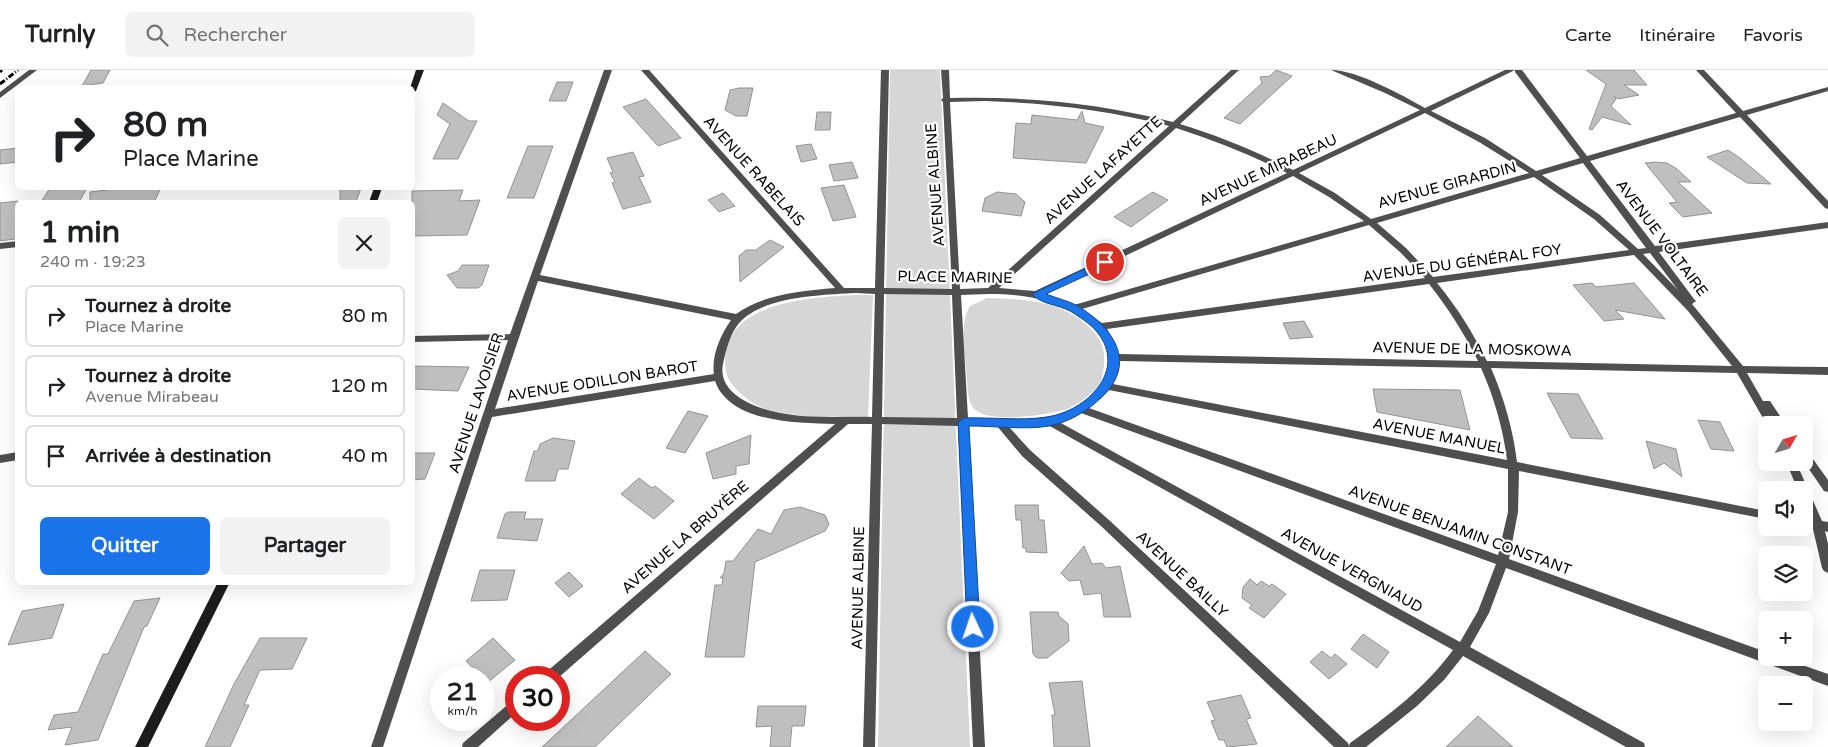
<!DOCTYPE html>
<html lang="fr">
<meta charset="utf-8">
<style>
body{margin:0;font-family:"Varela Round",sans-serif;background:#f2f2f2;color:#202124;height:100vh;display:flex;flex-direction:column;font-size:19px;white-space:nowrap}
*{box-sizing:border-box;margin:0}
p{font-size:16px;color:#757577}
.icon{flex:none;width:28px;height:28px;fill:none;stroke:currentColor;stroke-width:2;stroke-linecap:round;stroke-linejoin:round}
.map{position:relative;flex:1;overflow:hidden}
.panel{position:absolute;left:15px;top:130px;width:400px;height:385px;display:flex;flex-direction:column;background:#fff;border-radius:8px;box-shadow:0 5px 20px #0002}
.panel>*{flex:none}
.hud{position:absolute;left:15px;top:15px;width:400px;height:105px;border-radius:8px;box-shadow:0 5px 20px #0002;background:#fff;color:#202124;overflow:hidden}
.needle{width:32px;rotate:51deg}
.controls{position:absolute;left:1758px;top:346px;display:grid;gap:10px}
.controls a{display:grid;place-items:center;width:55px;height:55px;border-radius:8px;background:#fff;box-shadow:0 5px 20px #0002;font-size:25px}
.speed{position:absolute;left:430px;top:596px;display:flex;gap:10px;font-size:25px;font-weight:700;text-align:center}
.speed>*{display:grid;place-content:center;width:65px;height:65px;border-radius:50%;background:#fff;box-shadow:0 5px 20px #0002;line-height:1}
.speed small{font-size:12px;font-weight:400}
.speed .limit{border:8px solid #d22;background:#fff;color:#111}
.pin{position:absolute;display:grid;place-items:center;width:42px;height:42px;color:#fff;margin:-21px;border:2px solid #fff;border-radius:50%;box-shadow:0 1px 5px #0007}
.me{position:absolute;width:55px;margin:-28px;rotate:357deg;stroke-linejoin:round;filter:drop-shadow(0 0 4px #0008)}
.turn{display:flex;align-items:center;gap:18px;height:105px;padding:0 25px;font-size:22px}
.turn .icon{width:65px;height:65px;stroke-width:2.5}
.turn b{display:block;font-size:35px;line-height:42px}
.round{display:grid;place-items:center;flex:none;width:52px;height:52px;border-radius:8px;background:#f2f2f2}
.headline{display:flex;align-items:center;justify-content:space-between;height:85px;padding:0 25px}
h1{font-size:30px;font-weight:700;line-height:38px}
.primary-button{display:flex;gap:10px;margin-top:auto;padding:10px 25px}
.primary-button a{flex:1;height:58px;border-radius:8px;background:#1a73e8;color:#fff;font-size:20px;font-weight:700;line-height:58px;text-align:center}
.primary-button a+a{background:#f2f2f2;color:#202124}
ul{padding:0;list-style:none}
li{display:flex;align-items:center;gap:15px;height:62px;margin:0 10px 8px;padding:0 15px;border:2px solid #e0e0e0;border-radius:8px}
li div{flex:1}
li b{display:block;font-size:19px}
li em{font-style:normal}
header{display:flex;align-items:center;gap:30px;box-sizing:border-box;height:70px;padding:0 25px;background:#fff;border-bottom:1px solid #e0e0e0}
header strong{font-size:24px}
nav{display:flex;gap:28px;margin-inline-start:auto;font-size:18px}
.search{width:350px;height:45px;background:#f2f2f2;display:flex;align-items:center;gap:12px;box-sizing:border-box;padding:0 18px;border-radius:8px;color:#757577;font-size:19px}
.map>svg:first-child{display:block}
.green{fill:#d6d6d6}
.building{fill:#bfbfbf;stroke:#939393}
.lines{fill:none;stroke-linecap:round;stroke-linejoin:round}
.street{fill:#4f4f4f;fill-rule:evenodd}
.secondary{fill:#1c1c1c;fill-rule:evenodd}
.rail{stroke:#000;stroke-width:3;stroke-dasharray:6 2 1 2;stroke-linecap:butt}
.route{fill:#1a73e8;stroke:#114b97}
.labels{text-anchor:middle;stroke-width:4.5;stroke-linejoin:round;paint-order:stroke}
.street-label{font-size:15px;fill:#000;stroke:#fff}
</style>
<header>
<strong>Turnly</strong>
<div class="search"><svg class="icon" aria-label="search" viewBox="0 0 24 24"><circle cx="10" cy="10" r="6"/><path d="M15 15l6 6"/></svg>Rechercher</div>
<nav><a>Carte</a><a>Itinéraire</a><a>Favoris</a></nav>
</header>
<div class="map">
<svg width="1828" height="677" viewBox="0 0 1828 677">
<rect width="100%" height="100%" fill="#fff"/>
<path class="green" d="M890 0H940L970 677H878Z
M857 225H873L868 347C835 346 798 349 766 339 752 335 729 317 726 302 715 232 809 227 857 225Z
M987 228C1026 229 1061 231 1090 258 1100 268 1105 278 1104 291 1104 302 1102 312 1095 320 1087 327 1077 335 1067 339 1049 345 993 353 977 341 967 334 968 322 967 310 966 288 958 255 970 236Z"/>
<path class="building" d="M91 0H110L103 13 82 16Z
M1276 0 1292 6 1240 54 1224 48 1262 13 1260 7 1270 6Z
M1586 0H1634L1647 15H1624L1639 25 1618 29 1614 26 1616 29 1611 36 1631 55 1602 47 1592 60 1589 59 1606 14Z
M557 12H573L566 31H549Z
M739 18H753L747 46H736L725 40 730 20Z
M646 29 681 68 658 76 623 37Z
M443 33 469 51H477L458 89H433L450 54 437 45Z
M1082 41 1085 53 1104 57 1086 93 1013 88 1016 53 1031 54 1032 45 1077 50Z
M817 42H831L830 60H815Z
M811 74 817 89 801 92 796 76Z
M528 76H553L534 128H507Z
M18 78V92L0 94V80Z
M1728 80 1740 88 1771 114 1747 113 1707 87Z
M633 82 644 106 639 107 651 132 623 139 612 113 615 112 610 103 613 102 607 88Z
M852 92 858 108 834 111 829 95Z
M1655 92 1667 93 1677 99 1691 112H1678L1712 143 1683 147 1669 133 1677 132 1645 93Z
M844 115 856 147 833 151 821 118Z
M50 118H87L79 132H41Z
M124 118H161L154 132H90V122Z
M340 118H361L356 132H340Z
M463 120 459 131 480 130 467 165 412 166V121Z
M997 122 1016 124 1025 132 1021 146 982 141 985 128Z
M1153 122 1168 130 1131 157 1114 147Z
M723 123 735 136 719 142 708 130Z
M18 131V166L15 169 0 171V133Z
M770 170 784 177 740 212 739 186 746 180H756Z
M462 195H489L482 215 478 218H457L447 205 458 201Z
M1592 213 1596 217 1634 213 1665 249 1615 240 1624 249 1604 251 1573 215Z
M1304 251 1313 267 1290 269 1283 253Z
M412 296 469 297 458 321 412 319Z
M1373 319 1460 320 1470 360 1377 342Z
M1547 323 1578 324 1603 369 1571 368Z
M688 341 708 346 685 383 666 378Z
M1698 350 1720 352 1734 381 1711 379Z
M751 365 749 394 736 396V404L713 409 706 383Z
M553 368 575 371 568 399H558L555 411H525L534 381H538L540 374Z
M1646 371 1676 379 1682 407 1664 393 1654 399Z
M412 383H435L425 409 412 410Z
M639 408 652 418 655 416 674 431 654 449 621 424Z
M1015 435H1038L1039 450H1044L1047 483 1026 482V478H1023L1021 450H1016Z
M800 437 825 445 829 454 825 461 755 492 744 587H705L715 515H722L723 507 720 508 724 503 726 491H733L758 459 771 464 784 440Z
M508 442H526L524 449H543L537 471 497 468 505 444Z
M1084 476 1092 494 1102 493 1106 498 1120 496 1131 547H1104L1101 523 1084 525 1080 510 1069 511 1061 503Z
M480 500H515L507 530 471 531Z
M569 502 583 516 569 527 555 513Z
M1250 509 1257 515 1261 511 1269 516 1272 514 1286 524 1264 548 1249 538 1252 535 1242 528 1243 517Z
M160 528 147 556 144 557 98 670 65 675 72 657 48 660 54 645 78 642 103 584H108L134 531Z
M64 534 52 568 8 575 22 541Z
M1030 542H1058L1059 546 1068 554 1069 571 1047 588H1037L1033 584Z
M1363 564 1389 582 1377 598 1351 579Z
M260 568H307L292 599 260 600 244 635H249L230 677H205L234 614Z
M493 568 515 590 487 613 466 591Z
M645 581 671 604 595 677H542Z
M1322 581 1331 588 1335 584 1347 594 1329 609 1310 592Z
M1082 611 1090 677H1054L1052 645H1055L1049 613Z
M1241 625 1251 648 1246 649 1257 674 1227 677 1224 670H1219L1211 651 1215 650 1207 632Z
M758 636H806L804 656H792L790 677H770L772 656 756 657Z
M1478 646 1513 677H1446Z"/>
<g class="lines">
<path class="street" d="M29 0H37L0 28V22Z
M604 0H612L540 205 736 244C764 224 801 221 835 218L641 0H649L844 218H875L881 0H889L884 218 952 219 943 32 941 30 943 28 941 0H949L950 28C1026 26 1099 33 1173 52L1231 0H1239L1180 54C1219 66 1256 81 1293 100L1420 40 1385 23 1331 0C1357 0 1402 25 1425 38L1505 0H1522L1587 86 1736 43 1696 0H1704L1743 41 1828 17V21L1747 45 1828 131V139L1825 138 1740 47 1590 91 1655 176 1828 152V158L1659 182 1694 229 1696 231 1692 234 1743 296 1828 297V305L1747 303 1763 331H1770L1786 355H1767L1737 303 1491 298C1504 328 1513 359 1517 392L1766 441V449L1519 401 1518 442 1509 489 1766 582V588H1782L1828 604V616L1506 498 1489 543 1470 577 1644 673 1645 677H1626L1463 586 1444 610 1417 636 1366 677H1334L1101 456 1022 386 997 356H968L985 677H973L958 356 882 354 875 677H863L872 354H848L558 608H542L544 604 835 354C802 353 746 353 723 325 719 321 717 316 715 311L492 347 383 677H371L508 270 412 272V266L510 264ZM1515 0V2L1580 88 1536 101 1485 68 1431 41ZM985 31C1047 33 1108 40 1169 56L988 218 960 219 950 32ZM1425 43 1479 72 1529 103 1371 149 1335 123 1299 103ZM1176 58C1214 70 1251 85 1287 103L1035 221 999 218ZM1583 93 1646 178 1638 179 1600 145 1542 105ZM1293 106 1329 127 1364 151 1074 235 1045 224ZM1534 107 1594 149 1629 180 1433 207 1406 178 1377 153ZM1369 155 1400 182 1425 208 1102 253 1082 239ZM1650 183 1678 220 1643 184ZM1634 185 1688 241 1732 296 1487 291C1473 263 1457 237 1437 213ZM538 211 731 250C721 264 711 286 714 304L495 339ZM1429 214C1448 238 1464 263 1478 291L1118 284 1116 275 1107 259ZM856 223 875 224 872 347C832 346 788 351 751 334 735 327 719 314 723 294 726 280 730 263 740 252 764 226 823 225 856 223ZM884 224 952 225 957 348 882 347ZM988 224C1020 224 1049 228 1077 244 1130 276 1114 327 1059 344 1030 352 998 349 968 348L961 225ZM1119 291 1481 298C1494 327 1503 358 1507 390L1113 314 1118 303ZM1109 320 1508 399V442L1498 485 1089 338ZM1081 343 1496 494 1478 541 1460 572 1059 352ZM1046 354 1453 580C1425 618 1388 646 1350 673L1349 676 1348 673 1109 450 1030 380 1009 357Z
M18 171V177L0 179V173Z
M1804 381 1808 382 1828 410V422L1824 421 1804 392Z
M18 382V390L0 393V385Z
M1786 392H1796L1822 451 1828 452V462L1825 461 1828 474V503L1824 501 1822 498 1813 459 1804 457V449H1810L1804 434V420H1798Z
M516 629V643L478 677H462L463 673 512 631Z"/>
<path class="secondary" d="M416 0H424L416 21 412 23V18H410Z
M374 118H382L377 132H369Z
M218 512H230L148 677H135Z"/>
<path class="rail" d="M0 2 2 0
M0 14 18 0"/>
</g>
<path class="route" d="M1105 189 1109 190V195L1046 224C1056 228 1069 231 1078 236 1113 258 1138 292 1102 327 1087 341 1070 352 1049 356 1026 360 994 356 969 356L980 557 978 562 973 563 969 562 967 557 958 352 964 348C991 347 1021 351 1047 347 1087 341 1128 300 1097 262 1091 254 1078 246 1070 241 1059 235 1040 234 1032 224Z"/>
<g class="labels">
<g class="street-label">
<text transform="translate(1103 100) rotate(-42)" y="5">AVENUE LAFAYETTE</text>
<text transform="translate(1268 100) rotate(-25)" y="5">AVENUE MIRABEAU</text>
<text transform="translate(754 101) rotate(48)" y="5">AVENUE RABELAIS</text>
<text transform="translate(935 115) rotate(-94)" y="5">AVENUE ALBINE</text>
<text transform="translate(1447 115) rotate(-15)" y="5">AVENUE GIRARDIN</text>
<text transform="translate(1662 168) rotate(53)" y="5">AVENUE VOLTAIRE</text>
<text transform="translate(1462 193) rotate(-8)" y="5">AVENUE DU GÉNÉRAL FOY</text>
<text transform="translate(955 207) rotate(1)" y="5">PLACE MARINE</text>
<text transform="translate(1472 279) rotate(1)" y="5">AVENUE DE LA MOSKOWA</text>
<text transform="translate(602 311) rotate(-9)" y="5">AVENUE ODILLON BAROT</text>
<text transform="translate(476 333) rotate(-72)" y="5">AVENUE LAVOISIER</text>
<text transform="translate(1439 366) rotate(11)" y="5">AVENUE MANUEL</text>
<text transform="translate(1460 460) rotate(20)" y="5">AVENUE BENJAMIN CONSTANT</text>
<text transform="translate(685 467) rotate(-41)" y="5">AVENUE LA BRUYÈRE</text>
<text transform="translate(1352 500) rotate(29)" y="5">AVENUE VERGNIAUD</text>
<text transform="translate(1182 504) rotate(43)" y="5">AVENUE BAILLY</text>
<text transform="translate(858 518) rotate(-89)" y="5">AVENUE ALBINE</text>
</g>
</g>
</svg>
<div class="controls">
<a><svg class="needle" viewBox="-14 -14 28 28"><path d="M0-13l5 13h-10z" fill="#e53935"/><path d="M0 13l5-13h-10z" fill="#757577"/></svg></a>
<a><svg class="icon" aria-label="sound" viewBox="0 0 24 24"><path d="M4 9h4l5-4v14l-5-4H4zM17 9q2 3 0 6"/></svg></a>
<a><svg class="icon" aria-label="layers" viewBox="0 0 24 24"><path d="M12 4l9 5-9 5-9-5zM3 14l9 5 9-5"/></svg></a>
<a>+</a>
<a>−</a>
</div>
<div class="speed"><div>21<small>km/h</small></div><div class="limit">30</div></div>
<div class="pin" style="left:1105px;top:192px;background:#d93025"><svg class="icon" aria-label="arrive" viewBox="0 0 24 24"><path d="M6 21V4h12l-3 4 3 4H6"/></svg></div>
<svg class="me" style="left:973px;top:557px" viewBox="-20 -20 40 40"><circle r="17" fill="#1a73e8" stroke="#fff" stroke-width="3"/><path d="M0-11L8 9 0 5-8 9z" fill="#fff"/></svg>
<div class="hud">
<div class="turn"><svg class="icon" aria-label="right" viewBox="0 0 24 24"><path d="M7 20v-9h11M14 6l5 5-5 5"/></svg><div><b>80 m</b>Place Marine</div></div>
</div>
<section class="panel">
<div class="headline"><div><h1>1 min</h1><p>240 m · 19:23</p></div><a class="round"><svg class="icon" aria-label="close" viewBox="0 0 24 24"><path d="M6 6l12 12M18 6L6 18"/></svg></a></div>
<ul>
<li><svg class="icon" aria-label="right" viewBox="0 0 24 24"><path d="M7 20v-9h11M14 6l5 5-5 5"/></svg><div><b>Tournez à droite</b><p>Place Marine</p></div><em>80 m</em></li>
<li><svg class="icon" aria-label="right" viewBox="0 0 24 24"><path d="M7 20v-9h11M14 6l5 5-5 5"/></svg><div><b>Tournez à droite</b><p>Avenue Mirabeau</p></div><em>120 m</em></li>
<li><svg class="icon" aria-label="arrive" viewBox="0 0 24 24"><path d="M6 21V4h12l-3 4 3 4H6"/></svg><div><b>Arrivée à destination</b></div><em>40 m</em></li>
</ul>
<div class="primary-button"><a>Quitter</a><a>Partager</a></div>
</section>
</div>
